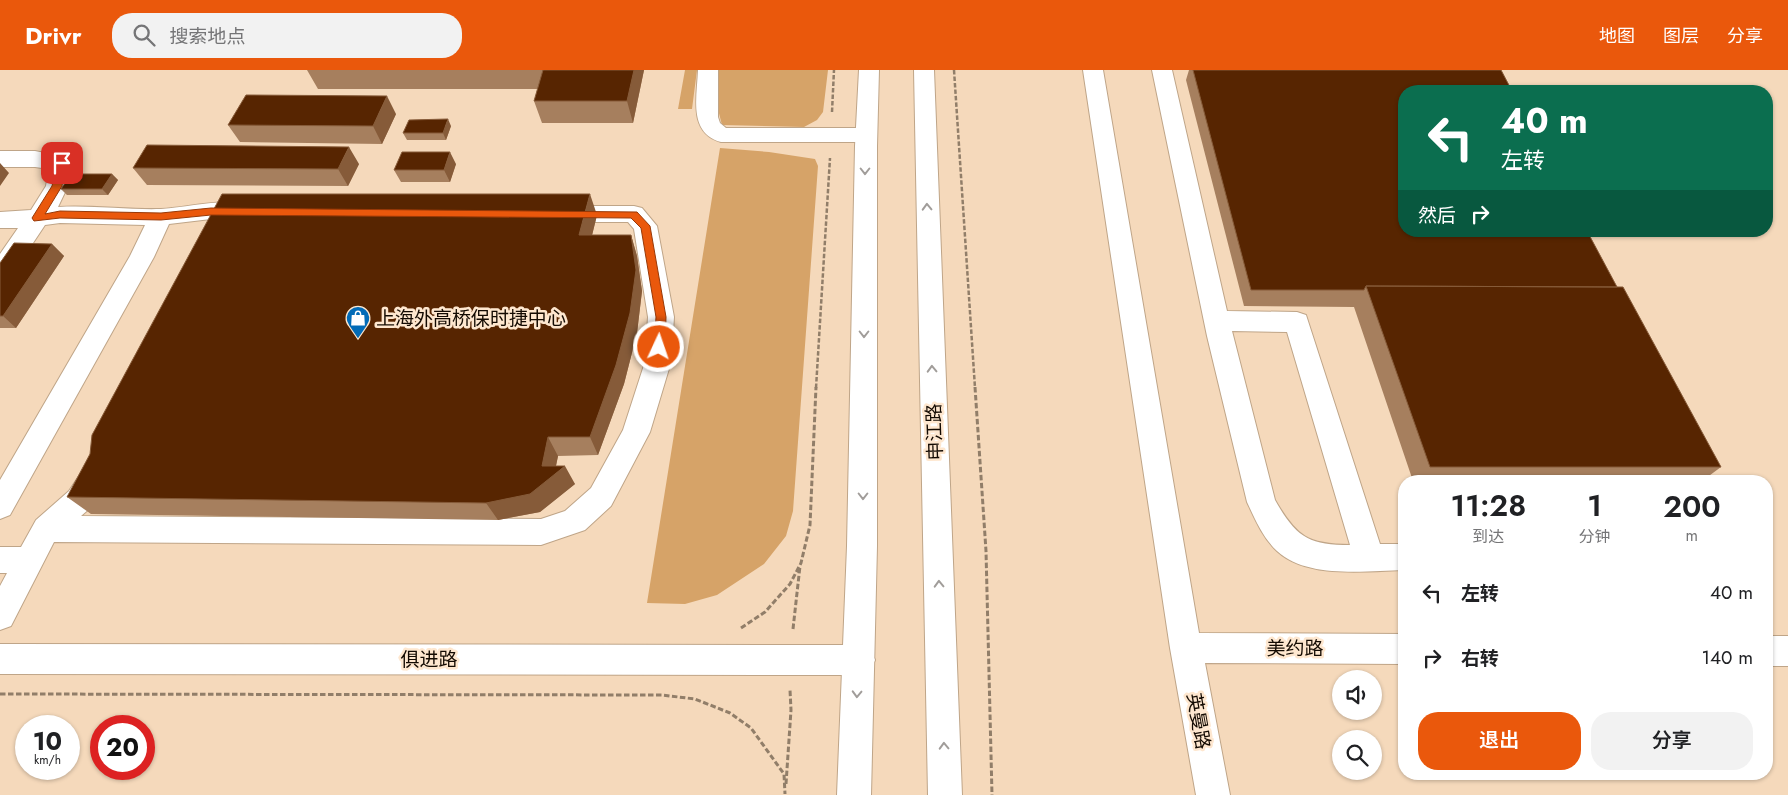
<!DOCTYPE html>
<html lang="zh">
<meta charset="utf-8">
<style>
body{margin:0;font-family:Jost,"Noto Sans SC",sans-serif;background:#f2f2f2;color:#202124;height:100vh;display:flex;flex-direction:column;font-size:19px;white-space:nowrap}
*{box-sizing:border-box;margin:0}
p{font-size:16px;color:#757577}
.icon{flex:none;width:28px;height:28px;fill:none;stroke:currentColor;stroke-width:2;stroke-linecap:round;stroke-linejoin:round}
.map{position:relative;flex:1;overflow:hidden}
.drawer{position:absolute;left:1398px;top:405px;width:375px;height:305px;display:flex;flex-direction:column;background:#fff;border-radius:20px;box-shadow:0 1px 4px #0004}
.drawer>*{flex:none}
.banner{position:absolute;left:1398px;top:15px;width:375px;height:152px;border-radius:20px;box-shadow:0 1px 4px #0004;background:#0b6e4f;color:#fff;overflow:hidden}
.tools{position:absolute;left:1332px;top:600px;display:grid;gap:10px}
.tools a{display:grid;place-items:center;width:50px;height:50px;border-radius:50%;background:#fff;box-shadow:0 1px 4px #0004;font-size:25px}
.speed{position:absolute;left:15px;top:645px;display:flex;gap:10px;font-size:25px;font-weight:700;text-align:center}
.speed>*{display:grid;place-content:center;width:65px;height:65px;border-radius:50%;background:#fff;box-shadow:0 1px 4px #0004;line-height:1}
.speed small{font-size:12px;font-weight:400}
.speed .limit{border:8px solid #d22;background:#fff;color:#111}
.pin{position:absolute;display:grid;place-items:center;width:42px;height:42px;color:#fff;margin:-21px;border-radius:10px;box-shadow:0 2px 8px #0006}
.me{position:absolute;width:55px;margin:-28px;rotate:3deg;stroke-linejoin:round;filter:drop-shadow(0 0 4px #0008)}
.turn{display:flex;align-items:center;gap:18px;height:105px;padding:0 20px;font-size:22px}
.turn .icon{width:65px;height:65px;stroke-width:2.5}
.turn b{display:block;font-size:35px;line-height:42px}
.then{display:flex;align-items:center;height:48px;padding:0 20px;background:#0003;gap:10px;font-size:19px}
.eta{display:flex;justify-content:space-evenly;align-items:center;height:85px;text-align:center}
.eta b{font-size:30px;font-weight:600;line-height:35px}
.action{display:flex;gap:10px;margin-top:auto;padding:10px 20px}
.action a{flex:1;height:58px;border-radius:20px;background:#ea580c;color:#fff;font-size:20px;font-weight:600;line-height:58px;text-align:center}
.action a+a{background:#f2f2f2;color:#202124}
ul{padding:0;list-style:none}
li{display:flex;align-items:center;gap:15px;height:65px;padding:0 20px}
li div{flex:1}
li b{display:block;font-size:19px}
li em{font-style:normal}
header{display:flex;align-items:center;gap:30px;box-sizing:border-box;height:70px;padding:0 25px;background:#ea580c;color:#fff}
header strong{font-size:24px}
nav{display:flex;gap:28px;margin-inline-start:auto;font-size:18px}
.search{width:350px;height:45px;background:#f2f2f2;display:flex;align-items:center;gap:12px;box-sizing:border-box;padding:0 18px;border-radius:20px;color:#757577;font-size:19px}
.map>svg:first-child{display:block}
.green{fill:#d6a368}
.lines{fill:none;stroke-linecap:round;stroke-linejoin:round}
.minor-casing{stroke:#bfa588;stroke-width:2}
.major-casing{stroke:#bfa588;stroke-width:2}
.path-far1{stroke:#917e69;stroke-width:2.5;stroke-dasharray:4.5 2;stroke-linecap:butt}
.path{stroke:#917e69;stroke-width:3;stroke-dasharray:5.5 2.5;stroke-linecap:butt}
.minor{fill:#fff;fill-rule:evenodd}
.major{fill:#fff;fill-rule:evenodd}
.wall{fill:#a67f5e}
.shaded-wall{fill:#865b39}
.building{fill:#572501;stroke:#865b39}
.oneway{stroke:#a19d9a}
.route{fill:#ea580c;stroke:#983908}
.labels{text-anchor:middle;stroke-width:5;stroke-linejoin:round;paint-order:stroke}
.poi-label{font-size:19px;fill:#130a02;stroke:#fee7cf;text-anchor:start}
.street-label{font-size:19px;fill:#130a02;stroke:#fee7cf}
</style>
<header>
<strong>Drivr</strong>
<div class="search"><svg class="icon" aria-label="search" viewBox="0 0 24 24"><circle cx="10" cy="10" r="6"/><path d="M15 15l6 6"/></svg>搜索地点</div>
<nav><a>地图</a><a>图层</a><a>分享</a></nav>
</header>
<div class="map">
<svg width="1788" height="725" viewBox="0 0 1788 725">
<rect width="100%" height="100%" fill="#f5d9bb"/>
<path class="green" d="M685 0H697L692 39H678Z
M717 0H828L823 42 817 50 804 57 722 55 714 24Z
M720 78 769 82 815 89 818 96 793 441 786 466 764 494 717 525 685 534 647 533Z"/>
<g class="lines">
<g class="minor-casing">
<path id="minor" d="M698 0H718V47L720 53 726 58H866L874 60 877 65 874 70 866 72H721C688 63 697 27 698 0Z
M1083 0H1103L1199 563 1404 564V594L1205 593 1230 725H1196L1170 578Z
M1152 0H1172L1227 241 1297 242 1306 245 1380 474H1404V500C1366 501 1307 509 1277 481 1263 468 1255 449 1247 432L1207 266ZM1232 261 1287 262 1350 475C1308 475 1296 467 1275 430Z
M0 81H35L70 88 73 93 68 116 58 137C92 135 127 140 161 139 192 137 225 127 256 136L260 142 256 148 248 150 211 149 169 154 154 187 10 445 0 449V410L130 186 145 155 60 153 45 155 9 209 0 212V184L18 158H0V142L31 140 46 116 49 99 35 97H0Z
M559 136H634L642 138 657 156 674 247 671 292 650 362 611 436 585 460 541 475 54 472 11 556 0 560V516L7 503H0V477H21L36 450 69 421 87 394 97 391 107 394 111 403 89 439 81 446 541 449 565 441 591 418 623 360 645 292 648 247 634 159 628 152H559L551 150 547 144 551 138Z
M1766 566H1788V596H1766Z
M0 574 859 575 870 579 875 590 870 601 859 605 0 604Z"/>
</g>
<g class="major-casing">
<path id="major" d="M859 0H879L877 76V476L871 725H837L847 476 855 76Z
M914 0H934L962 725H928Z"/>
</g>
<path class="path-far1" d="M954 0 975 318
M832 42 834 0
M816 318 830 88"/>
<path class="path" d="M975 317 986 481 992 725
M741 558 765 542 790 514 801 493 810 455 816 317
M793 559 800 496
M0 624 662 625 695 629 730 643 751 658 784 704 785 724
M786 714 791 640 790 620"/>
<use href="#minor" class="minor"/>
<use href="#major" class="major"/>
</g>
<path class="wall" d="M307 0H644L633 53H542L534 31 538 19H318Z
M1189 0H1501L1617 217 1721 397 1702 411H1413L1354 237 1244 236 1186 10Z
M396 44 382 74 240 72 228 55Z
M451 56 446 70H407L403 63Z
M359 94 348 116 147 115 133 98Z
M456 94 450 112H401L394 100Z
M112 104 118 110 108 125H67L61 119Z
M597 145 592 165H631L637 186 642 221 637 263 624 314 598 385 558 386 556 396 575 414 540 442 498 450 91 444 67 427Z
M52 174 64 186 16 258H0V193Z"/>
<path class="shaded-wall" d="M634 0H644L633 53 627 31Z
M387 26 396 44 382 74 373 56Z
M448 49 451 56 446 70 443 63Z
M349 77 359 94 348 116 338 99Z
M450 82 456 94 450 112 444 100Z
M0 93 9 103 0 116Z
M112 104 118 110 108 125 102 119Z
M590 124 597 145 587 186 579 165Z
M631 165 637 186 642 221 637 263 624 314 598 385 590 367Z
M52 174 64 186 16 258 3 246Z
M548 367 558 386 554 405 565 396 575 414 540 442 498 450 486 433 542 396Z"/>
<path class="building" d="M543 0H634L627 31H534Z
M1193 0H1501L1512 21H1404V161H1587L1617 217 1366 216 1364 220H1251Z
M246 25 387 26 373 56 228 55Z
M448 49 443 63H403L409 50Z
M147 75 349 77 338 99 133 98Z
M402 82H450L444 100H394Z
M71 104H112L102 119H61Z
M222 124H590L579 165H631L636 200 630 243 616 295 590 367H548L542 396H565L530 424 486 433 67 427 90 384 92 365Z
M14 173 52 174 3 246H0V193Z
M1366 216 1623 217 1721 397H1430Z"/>
<defs><path id="oneway-chevron" d="M-2-3.5L2.5 0L-2 3.5" fill="none" stroke-width="1.6" stroke-linecap="round" stroke-linejoin="round" transform="scale(1.25)"/></defs>
<g class="oneway">
<use href="#oneway-chevron" transform="translate(865 101) rotate(90)"/>
<use href="#oneway-chevron" transform="translate(927 137) rotate(-92)"/>
<use href="#oneway-chevron" transform="translate(864 264) rotate(90)"/>
<use href="#oneway-chevron" transform="translate(932 299) rotate(-92)"/>
<use href="#oneway-chevron" transform="translate(863 426) rotate(90)"/>
<use href="#oneway-chevron" transform="translate(939 514) rotate(-92)"/>
<use href="#oneway-chevron" transform="translate(857 624) rotate(92)"/>
<use href="#oneway-chevron" transform="translate(944 676) rotate(-92)"/>
</g>
<path class="route" d="M62 90 66 93 62 116 45 144 60 141 161 143 211 138 637 142 650 156 666 247 665 277 659 281 654 277 656 247 641 158 631 148 211 145 161 150 60 148 34 151 32 148 52 116 57 93Z"/>
<defs>
<g id="shop-pin" transform="scale(1.25)"><path d="M0 17L-7.5 6A9.5 9.5 0 1 1 7.5 6Z" fill="#026bb7" stroke="#fee7cf"/><path d="M-5-2.5h2.3a2.7 3.5 0 0 1 5.4 0H5L5.5 6h-11ZM-1.5-2.5h3a1.5 2.3 0 0 0-3 0Z" fill="#fff"/></g>
</defs>
<g fill-rule="evenodd">
<use href="#shop-pin" x="358" y="248"/>
</g>
<g class="labels">
<g class="poi-label">
<text x="376" y="255">上海外高桥保时捷中心</text>
</g>
<g class="street-label">
<text transform="translate(934 362) rotate(-92)" y="7">申江路</text>
<text x="1295" y="585">美约路</text>
<text x="429" y="596">俱进路</text>
<text transform="translate(1199 651) rotate(80)" y="7">英曼路</text>
</g>
</g>
</svg>
<div class="tools">
<a><svg class="icon" aria-label="sound" viewBox="0 0 24 24"><path d="M4 9h4l5-4v14l-5-4H4zM17 9q2 3 0 6"/></svg></a>
<a><svg class="icon" aria-label="search" viewBox="0 0 24 24"><circle cx="10" cy="10" r="6"/><path d="M15 15l6 6"/></svg></a>
</div>
<div class="speed"><div>10<small>km/h</small></div><div class="limit">20</div></div>
<div class="pin" style="left:62px;top:93px;background:#d93025"><svg class="icon" aria-label="arrive" viewBox="0 0 24 24"><path d="M6 21V4h12l-3 4 3 4H6"/></svg></div>
<svg class="me" style="left:659px;top:277px" viewBox="-20 -20 40 40"><circle r="17" fill="#ea580c" stroke="#fff" stroke-width="3"/><path d="M0-11L8 9 0 5-8 9z" fill="#fff"/></svg>
<div class="banner">
<div class="turn"><svg class="icon" aria-label="left" viewBox="0 0 24 24"><path d="M17 20v-9H6M10 6l-5 5 5 5"/></svg><div><b>40 m</b>左转</div></div>
<div class="then">然后<svg class="icon" aria-label="right" viewBox="0 0 24 24"><path d="M7 20v-9h11M14 6l5 5-5 5"/></svg></div>
</div>
<section class="drawer">
<div class="eta">
<div><b>11:28</b><p>到达</p></div>
<div><b>1</b><p>分钟</p></div>
<div><b>200</b><p>m</p></div>
</div>
<ul>
<li><svg class="icon" aria-label="left" viewBox="0 0 24 24"><path d="M17 20v-9H6M10 6l-5 5 5 5"/></svg><div><b>左转</b></div><em>40 m</em></li>
<li><svg class="icon" aria-label="right" viewBox="0 0 24 24"><path d="M7 20v-9h11M14 6l5 5-5 5"/></svg><div><b>右转</b></div><em>140 m</em></li>
</ul>
<div class="action"><a>退出</a><a>分享</a></div>
</section>
</div>
